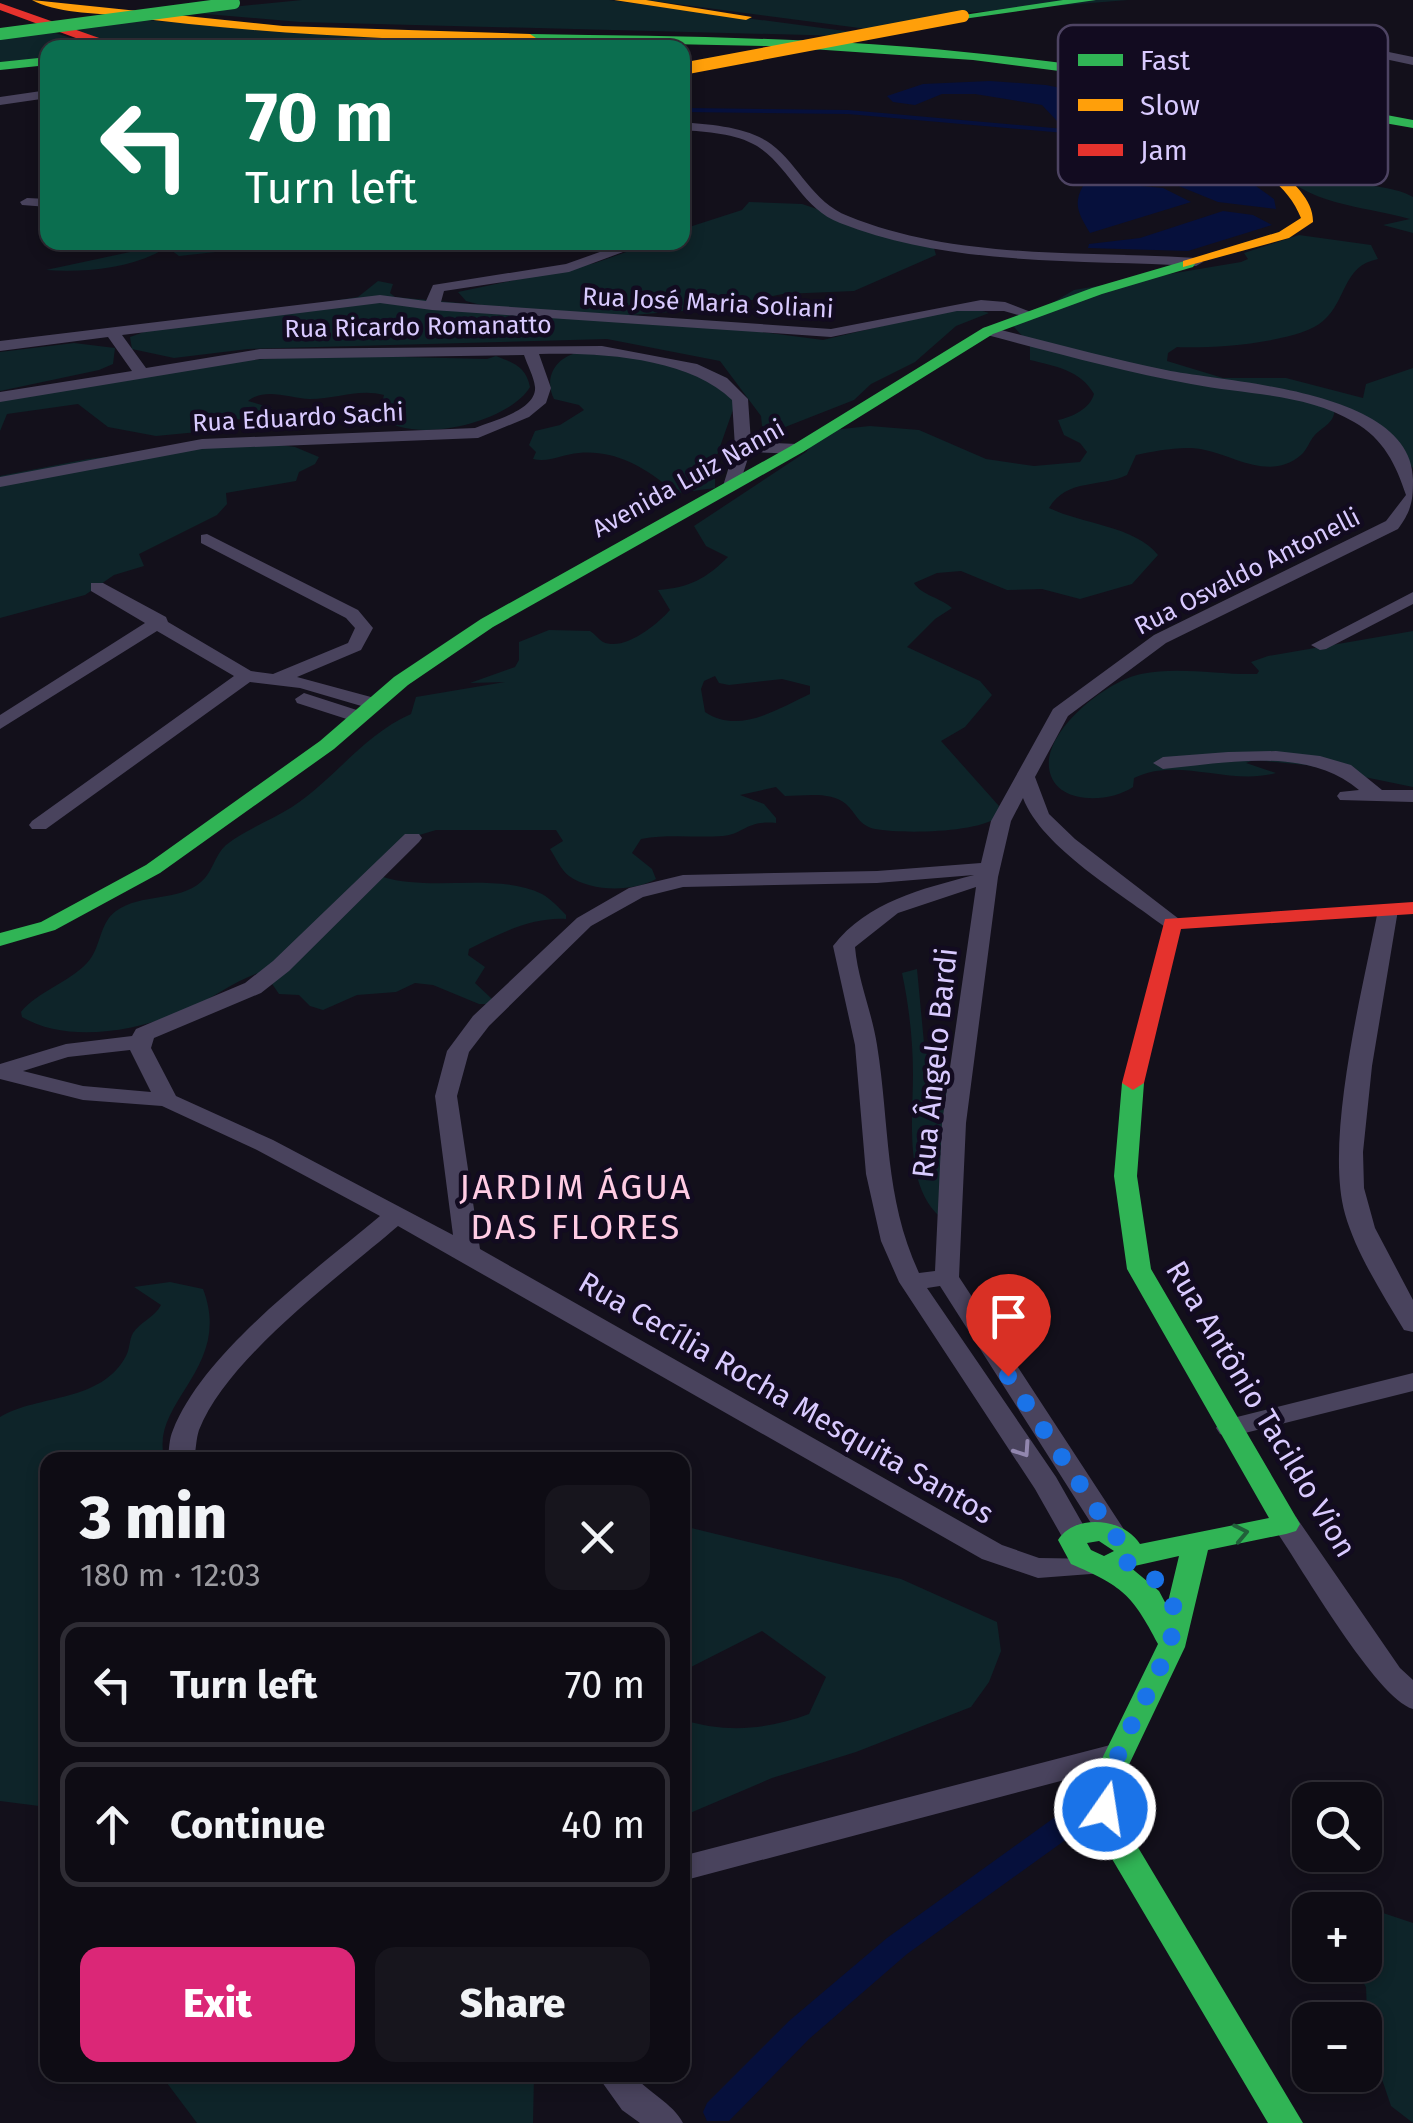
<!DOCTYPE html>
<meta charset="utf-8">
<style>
body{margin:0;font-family:"Fira Sans",sans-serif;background:#17151d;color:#f1f3f6;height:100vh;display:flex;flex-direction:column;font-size:38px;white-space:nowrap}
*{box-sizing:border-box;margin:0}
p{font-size:32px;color:#9b9ba0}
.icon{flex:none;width:55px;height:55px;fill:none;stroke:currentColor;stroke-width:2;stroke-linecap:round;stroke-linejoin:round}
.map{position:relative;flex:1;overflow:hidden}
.panel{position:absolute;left:40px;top:1452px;width:650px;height:630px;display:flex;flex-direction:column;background:#0e0c14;border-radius:20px;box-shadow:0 5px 15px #0003,0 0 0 2px #2e2c34}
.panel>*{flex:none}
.top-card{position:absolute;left:40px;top:40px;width:650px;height:210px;border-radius:20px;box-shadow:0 5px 15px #0003,0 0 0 2px #2e2c34;background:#0b6e4f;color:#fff;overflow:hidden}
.fabs{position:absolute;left:1292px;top:1782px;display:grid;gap:20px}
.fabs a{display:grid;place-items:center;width:90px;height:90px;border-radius:20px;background:#0e0c14;box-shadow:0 5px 15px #0003,0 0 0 2px #2e2c34;font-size:50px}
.pin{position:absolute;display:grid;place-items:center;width:85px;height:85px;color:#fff;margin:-102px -42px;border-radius:50% 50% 50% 0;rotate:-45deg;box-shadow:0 0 10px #0007}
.pin .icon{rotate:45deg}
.me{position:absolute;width:110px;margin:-55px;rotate:13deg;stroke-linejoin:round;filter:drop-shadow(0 0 8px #0008)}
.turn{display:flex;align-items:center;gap:35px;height:210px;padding:0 40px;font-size:45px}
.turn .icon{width:130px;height:130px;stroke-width:2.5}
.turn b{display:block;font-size:70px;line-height:85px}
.round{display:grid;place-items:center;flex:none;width:105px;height:105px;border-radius:20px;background:#17151d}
.headline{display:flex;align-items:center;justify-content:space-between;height:170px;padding:0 40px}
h1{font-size:60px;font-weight:800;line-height:75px}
.primary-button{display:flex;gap:20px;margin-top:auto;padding:20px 40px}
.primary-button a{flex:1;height:115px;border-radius:20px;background:#db2777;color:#fff;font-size:40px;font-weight:800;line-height:115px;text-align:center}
.primary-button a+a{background:#17151d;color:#f1f3f6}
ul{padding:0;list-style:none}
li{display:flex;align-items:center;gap:30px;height:125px;margin:0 20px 15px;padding:0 20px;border:5px solid #2e2c34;border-radius:20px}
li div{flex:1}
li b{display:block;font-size:38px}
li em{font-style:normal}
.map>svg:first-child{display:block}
.green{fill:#0e2429;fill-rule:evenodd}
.water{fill:#06103c}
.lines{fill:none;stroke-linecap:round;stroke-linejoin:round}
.stream{stroke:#06103c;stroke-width:4}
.canal{fill:#06103c;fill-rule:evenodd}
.street{fill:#49435d;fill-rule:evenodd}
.fast{fill:#30b455;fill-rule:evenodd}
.slow{fill:#ff9f0a;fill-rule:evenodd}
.jam{fill:#e5322d;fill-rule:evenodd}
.fast-bridge{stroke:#30b455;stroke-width:12}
.slow-bridge{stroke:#ff9f0a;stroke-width:12}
.oneway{stroke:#9186ae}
.oneway2{stroke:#21603a}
.route{stroke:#1a73e8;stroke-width:18;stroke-dasharray:0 32.4}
.labels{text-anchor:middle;stroke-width:9;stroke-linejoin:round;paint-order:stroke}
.far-street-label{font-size:25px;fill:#d9caff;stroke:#120b20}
.street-label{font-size:30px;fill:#d9caff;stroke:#120b20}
.quarter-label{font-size:35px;letter-spacing:2.5px;fill:#ffcce4;stroke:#120b20}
.key{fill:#120b20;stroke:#4e4463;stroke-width:2.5}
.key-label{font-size:28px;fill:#d9caff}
</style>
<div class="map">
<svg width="1413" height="2123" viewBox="0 0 1413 2123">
<rect width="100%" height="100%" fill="#13101b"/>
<path class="green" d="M302 0H609L860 33 846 36 300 22 182 12Z
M647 0H1128L964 13 875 30Z
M128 19 431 40 129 48 66 28Z
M49 31 100 47 48 48 47 58 0 62V38Z
M1272 159C1304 158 1328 173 1358 182 1376 188 1396 187 1413 197V233L1383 225 1410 219C1358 204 1308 207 1269 162Z
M749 202 802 204 934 248 936 255 854 291 783 294 736 303 702 302 683 311 632 315 823 340 966 306 989 313 956 326 915 362 871 384 854 400 775 431 762 426 761 416 720 361 607 339 248 349 174 358 132 349 130 337 152 329 358 297 378 281 393 284 390 293 395 297 481 305 466 301 458 292 595 263 652 243 682 242 683 229 742 210Z
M1299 235 1371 245 1378 259C1342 266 1347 301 1323 321 1298 343 1210 349 1177 347L1168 353 1167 361 1223 378H1286L1363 398 1366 384 1413 368V468L1389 442 1335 406C1335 424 1324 425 1314 436 1309 442 1307 450 1301 455 1270 481 1237 457 1205 450 1184 445 1157 451 1136 455L1127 475C1099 488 1067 478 1049 508 1082 524 1135 526 1158 555L1132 584 1080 599 1042 589 1007 590 961 571 937 573 914 583C921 595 941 598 952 608L935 619 907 647 980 681 992 695 965 727 941 741 999 806 998 817C976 833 902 834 875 829 858 825 857 814 846 804 831 791 804 796 785 796L776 787 740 795 764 804 776 818V823C746 820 744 834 723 836 695 838 669 834 641 839L632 853 652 869 656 879C633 892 591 892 569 876 561 870 556 858 550 849L563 841 556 830H436L416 836 383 877C432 892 496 872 542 894 551 899 559 908 566 915V919C531 917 499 934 469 949L468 955 485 967 475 983 492 999 490 1004H479L433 985 415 983 396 992 357 995 323 1010 310 1006 299 995 279 994 266 975 258 973C233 982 213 998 189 1009 141 1030 70 1045 22 1017L21 1012C37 992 68 983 87 963 101 949 99 923 116 911 141 893 178 902 201 882 213 872 214 856 226 845 246 829 270 821 292 807 335 779 363 735 411 714L416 697 505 682 470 683 515 667 519 660V642L549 630 590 631C595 634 598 639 603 642 624 652 658 624 670 610L658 590C689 588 707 578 728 557L706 546 694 526 806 452 823 431 870 426 919 430 986 459 1034 466 1080 462 1087 452 1080 443 1064 435 1058 420C1072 417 1090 409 1094 394 1081 370 1054 366 1030 360V344L1013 326 1074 290 1241 262 1248 259 1244 253ZM715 676 719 683 729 685 782 679 810 686V694C777 709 739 735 705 712L701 689 704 681Z
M147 243V242L285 243 252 252 225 251 179 256 167 247C136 268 84 273 46 270L144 249Z
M74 343 115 348 113 364 99 370 0 391V352Z
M576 353C627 357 706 354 735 404L715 461V488L655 496 666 485C640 465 613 450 579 453 563 454 549 463 533 459L536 452 529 445 535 431 560 425 584 410 579 405 554 399C544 379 554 359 576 353Z
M322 355 487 359 496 356C514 363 526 367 530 387 509 423 409 447 379 415L384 395C359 388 336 399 310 399 289 398 265 387 248 401L272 408 266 416 270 420 221 419 198 432 156 436 108 427 78 404 7 414 0 431V400L205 363Z
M251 441 295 447 319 457 315 464 299 472 296 481 226 493 227 504 217 515 139 554 144 566 114 575 85 595 0 618V476L88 459Z
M1413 631V787L1306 765 1254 760 1246 763 1276 773C1229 786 1177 756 1134 778L1133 787C1110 803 1054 806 1049 768 1045 729 1107 681 1141 674 1179 666 1219 675 1257 674L1259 671 1251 662 1268 656Z
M917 969 924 1043 934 1082 955 1087 945 1221C903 1190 913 1121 913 1074 913 1042 909 1005 902 973Z
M170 1282 203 1289C234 1369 147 1403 165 1460H48L47 1807 0 1801V1417C39 1394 101 1403 126 1356 130 1349 129 1340 133 1333 140 1322 155 1317 161 1305L134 1287Z
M683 1526 901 1579 997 1622 1001 1651 989 1682 971 1707 856 1752 772 1778 683 1816V1720C727 1733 766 1730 809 1714L826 1677 762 1631 689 1668 683 1667Z
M1359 1905 1413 1923V2123L1391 2106 1368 2038 1366 1987 1353 1965H1365V1910H1326L1329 1907Z
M161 2075H534L533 2123H197Z"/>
<path class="water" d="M990 81 1046 85 1159 108V116L1134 132 1057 121 1042 105 975 94H942L915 105 893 102 887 96 923 84Z
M1222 162 1274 199 1276 209 1218 202 1164 180Z
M1099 182 1163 188 1191 202 1090 233C1080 216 1072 205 1083 186Z
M1223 211 1253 215 1272 225 1188 251 1088 248 1089 244 1140 238Z"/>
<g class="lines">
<path class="stream" d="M682 110 848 112 1122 136"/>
<path class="canal" d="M1079 1804 1089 1807 1092 1815 1089 1823 907 1954 809 2039 729 2121H707L703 2112 707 2103 789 2021 887 1938 1069 1807Z"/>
<path class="street" d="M1258 25 1413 57V65L1254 31V27Z
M48 90V98L0 105V97Z
M682 122C711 125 746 126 771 144 800 166 812 202 848 216 955 260 1083 251 1196 258L1203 262 1196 266C1079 259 951 267 840 223 801 208 790 167 757 146 735 133 707 132 682 130Z
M27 198 48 199V207L22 205 20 202Z
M628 242H650L569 272 444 291 441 302 831 329 981 300 1005 302 1036 314 1029 318 1004 311H957L831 337 432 310 380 303 122 335 146 368 260 349 602 346 697 364 727 378 748 399 751 442 797 444 805 449 797 454 750 452 739 486 731 491 725 490 723 486 735 447 732 400C689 357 597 352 539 354L551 388 546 403 529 417 478 438 202 449 0 487V477L202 439 475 428C492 421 537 410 535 387 534 377 527 364 524 355L260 359 0 402V392L132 371 108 337 0 351V341L380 295 426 301 433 285 566 264Z
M988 327C1047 341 1106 358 1166 370 1228 383 1413 389 1413 480 1413 502 1411 511 1398 529L1166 643 1068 716 1035 777 1049 814 1075 839 1179 919 1183 923 1179 927H1165C1122 894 1042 848 1023 798L1011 821 998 877 966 1123 959 1277 1123 1528 1127 1535 1123 1542 1113 1545 1103 1542 940 1286 927 1288 1056 1477 1089 1535 1085 1542 1075 1545 1065 1542 1035 1489 899 1282 881 1241 866 1174 855 1045 833 946C868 901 922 889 974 875L877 883 683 887 643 897 591 926 489 1026 469 1052 457 1096 480 1249 1002 1545 1039 1558 1104 1559 1108 1566 1104 1573 1038 1578 982 1559 398 1226C340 1276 227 1358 199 1430 196 1439 196 1450 194 1460H168C169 1450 169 1439 173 1430 204 1351 316 1270 380 1216L257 1150 162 1106 83 1100 0 1079V1064L66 1044 132 1036 136 1029 245 983 273 961 405 834H419L422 838 419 842 289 971 261 993 154 1038 151 1048 176 1096 273 1140 453 1235 435 1096 447 1051 473 1016 577 918 629 888 683 875 877 871 981 863 991 821 1053 709 1154 635 1386 521 1406 495C1396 465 1384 439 1354 422 1305 393 1246 395 1191 384 1121 371 1052 352 983 334V328ZM976 887 942 1123 935 1271 919 1273C884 1197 890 1126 877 1045 872 1012 858 981 855 947L898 913ZM130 1050 151 1092 83 1086 23 1071 68 1057Z
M207 534 358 610 373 628 361 650 297 677 382 700 384 704 375 710 300 688 250 682 46 829H32L29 825 32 821 234 676 157 631 0 729V715L145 623 91 591V583H103L166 617 168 622 251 671 273 674 348 643 355 628 346 618 201 543V535Z
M1413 592V604L1326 649 1320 650 1311 645Z
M304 693 366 713 368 717 359 723 297 703 295 699Z
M1228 752 1276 751 1320 756 1351 765 1382 790H1413V802L1340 800 1337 796 1340 792 1359 790C1308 746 1225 763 1163 769L1153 763 1163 757Z
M1388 904 1398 910 1372 1066 1363 1152 1364 1188 1375 1228 1413 1300V1332L1404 1330C1383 1295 1356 1253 1345 1214 1324 1139 1363 988 1378 910Z
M1413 1373V1391L1229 1437 1220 1434 1216 1428 1220 1422 1229 1419Z
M1286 1514 1296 1517 1400 1668 1413 1680V1709C1376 1698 1302 1568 1276 1531L1272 1524 1276 1517Z
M1118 1743 1129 1747 1133 1755 1129 1763 682 1881V1856Z
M597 2075H634C648 2093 673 2103 683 2123H640L622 2110Z"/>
<path class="fast" d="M1063 0H1096L963 19 957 16Z
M530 34C657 36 783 37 910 47 1079 61 1246 88 1413 120V128L1162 84 973 60 767 46 526 41 524 38Z
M48 57V65L0 70V62Z
M1188 260 1195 264 1193 267 1102 294 993 334 803 452 493 627 408 685 334 749 160 873 55 930 0 946V933L41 922 146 865 320 741 394 677 481 619 791 446 983 328 1092 288Z
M1133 1076 1144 1083 1137 1176 1151 1269 1300 1524 1296 1531 1286 1534 1208 1550 1185 1647 1125 1773 1120 1810 1130 1834 1303 2123H1268L1105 1847 1090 1810 1095 1773 1158 1644C1132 1594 1122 1586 1071 1564L1058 1540C1075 1513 1124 1518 1140 1544L1269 1518 1127 1269 1114 1176 1122 1083ZM1099 1541 1114 1551 1104 1556 1091 1550 1087 1543ZM1179 1556 1167 1606 1159 1591 1130 1567Z"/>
<path class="slow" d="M32 0 283 26 530 34 536 38 530 42C394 40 258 34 122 16 95 13 55 13 32 0Z
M614 0H646L752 17 746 20Z
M1175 84 1218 98 1220 105 1241 99 1302 107V113L1298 114 1241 107 1218 113 1216 128C1244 150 1314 182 1313 222L1289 238 1183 267V261L1279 232 1301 218C1284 175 1238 158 1204 132L1207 103 1171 91V85Z"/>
<path class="jam" d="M0 3 119 45 121 48H103L0 10Z
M1413 902V914L1181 929 1144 1083 1133 1090 1122 1083 1165 919Z"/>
<path class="fast-bridge" d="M0 34 234 3"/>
<path class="slow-bridge" d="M682 69 963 16"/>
</g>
<defs><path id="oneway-chevron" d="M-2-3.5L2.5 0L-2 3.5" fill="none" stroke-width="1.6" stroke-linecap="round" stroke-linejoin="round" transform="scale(2.5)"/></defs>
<use class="oneway" href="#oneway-chevron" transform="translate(1023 1450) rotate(56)"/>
<use class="oneway2" href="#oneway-chevron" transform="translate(1241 1533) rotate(-12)"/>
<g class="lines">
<path class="route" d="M1008 1376 1113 1534 1128 1547 1125 1561 1156 1580 1177 1612C1167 1682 1110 1738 1105 1809"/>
</g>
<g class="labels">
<g class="far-street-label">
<text transform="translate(708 302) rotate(3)" y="9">Rua José Maria Soliani</text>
<text transform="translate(418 326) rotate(-1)" y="9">Rua Ricardo Romanatto</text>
<text transform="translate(298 417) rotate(-3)" y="9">Rua Eduardo Sachi</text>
<text transform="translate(688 478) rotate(-29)" y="9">Avenida Luiz Nanni</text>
<text transform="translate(1247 571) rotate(-27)" y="9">Rua Osvaldo Antonelli</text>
</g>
<g class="street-label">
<text transform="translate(935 1063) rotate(-84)" y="10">Rua Ângelo Bardi</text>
<text transform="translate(786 1398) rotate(30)" y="10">Rua Cecília Rocha Mesquita Santos</text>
<text transform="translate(1261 1409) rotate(59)" y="10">Rua Antônio Tacildo Vion</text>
</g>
<g class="quarter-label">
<text x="576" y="1199">JARDIM ÁGUA<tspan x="576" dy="40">DAS FLORES</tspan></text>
</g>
</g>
<rect x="1058" y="25" width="330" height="160" rx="15" class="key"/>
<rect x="1078" y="54" width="45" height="12" fill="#30b455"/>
<rect x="1078" y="99" width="45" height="12" fill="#ff9f0a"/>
<rect x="1078" y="144" width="45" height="12" fill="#e5322d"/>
<g class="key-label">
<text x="1140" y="70">Fast</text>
<text x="1140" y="115">Slow</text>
<text x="1140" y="160">Jam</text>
</g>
</svg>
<div class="fabs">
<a><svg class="icon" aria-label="search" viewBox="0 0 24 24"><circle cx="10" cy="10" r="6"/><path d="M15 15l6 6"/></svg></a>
<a>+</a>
<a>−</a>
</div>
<div class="pin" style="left:1008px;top:1376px;background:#d93025"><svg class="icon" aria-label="arrive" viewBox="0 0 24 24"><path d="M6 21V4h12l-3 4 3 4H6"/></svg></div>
<svg class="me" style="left:1105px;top:1809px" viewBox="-20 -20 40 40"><circle r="17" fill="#1a73e8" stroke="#fff" stroke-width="3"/><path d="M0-11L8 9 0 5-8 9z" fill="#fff"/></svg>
<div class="top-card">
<div class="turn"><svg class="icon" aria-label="left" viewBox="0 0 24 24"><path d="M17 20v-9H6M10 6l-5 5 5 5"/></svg><div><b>70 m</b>Turn left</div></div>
</div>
<section class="panel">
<div class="headline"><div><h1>3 min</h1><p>180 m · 12:03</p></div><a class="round"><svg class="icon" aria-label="close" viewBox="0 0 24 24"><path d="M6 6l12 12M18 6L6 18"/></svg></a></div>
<ul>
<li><svg class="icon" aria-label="left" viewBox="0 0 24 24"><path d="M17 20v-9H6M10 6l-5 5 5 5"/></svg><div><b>Turn left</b></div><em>70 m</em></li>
<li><svg class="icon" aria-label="ahead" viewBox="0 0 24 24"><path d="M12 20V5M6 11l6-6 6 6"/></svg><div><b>Continue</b></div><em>40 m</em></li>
</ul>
<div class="primary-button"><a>Exit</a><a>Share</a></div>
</section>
</div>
